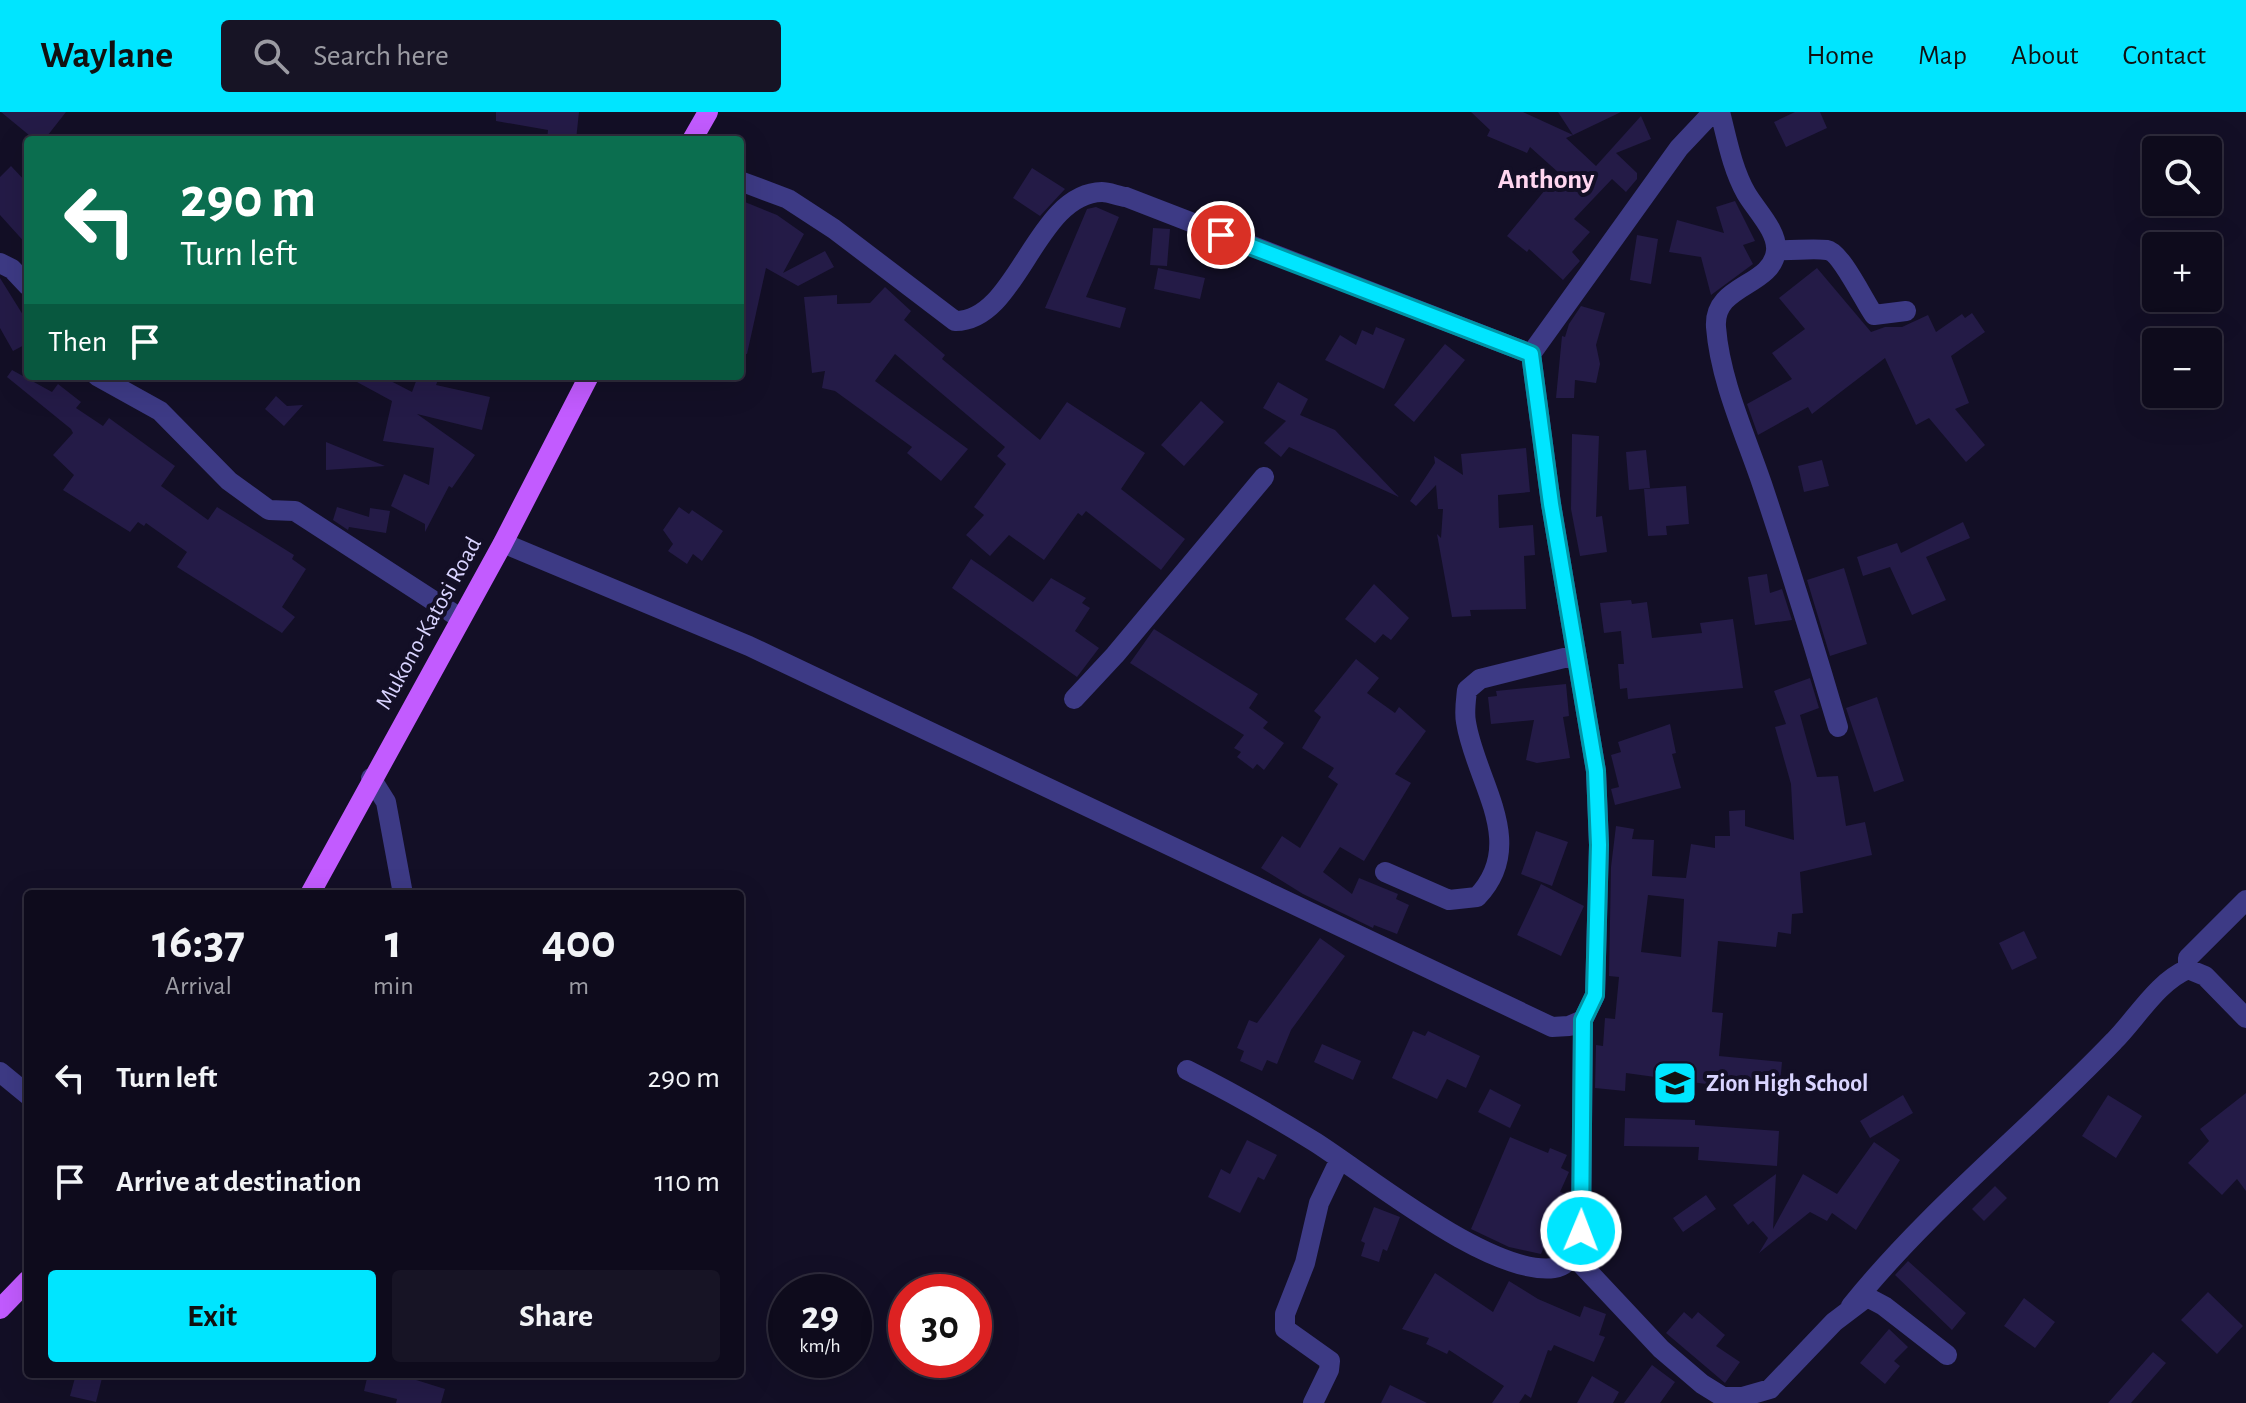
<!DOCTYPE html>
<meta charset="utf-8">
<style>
body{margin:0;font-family:"Alegreya Sans",sans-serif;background:#171425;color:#f1f3f6;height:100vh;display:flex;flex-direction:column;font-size:30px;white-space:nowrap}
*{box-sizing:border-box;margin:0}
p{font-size:26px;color:#9b9ba3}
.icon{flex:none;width:44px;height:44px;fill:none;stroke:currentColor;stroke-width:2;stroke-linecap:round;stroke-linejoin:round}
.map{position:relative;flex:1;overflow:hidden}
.side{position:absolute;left:24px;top:778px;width:720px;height:488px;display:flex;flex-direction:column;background:#0e0b1c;border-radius:8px;box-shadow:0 8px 32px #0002,0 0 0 2px #2e2b3b}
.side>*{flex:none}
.top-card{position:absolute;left:24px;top:24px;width:720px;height:244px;border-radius:8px;box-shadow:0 8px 32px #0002,0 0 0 2px #2e2b3b;background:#0b6e4f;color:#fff;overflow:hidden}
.controls{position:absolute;left:2142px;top:24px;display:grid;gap:16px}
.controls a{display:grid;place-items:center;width:80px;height:80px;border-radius:8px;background:#0e0b1c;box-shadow:0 8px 32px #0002,0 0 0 2px #2e2b3b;font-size:40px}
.speed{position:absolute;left:768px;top:1162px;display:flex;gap:16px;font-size:40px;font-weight:700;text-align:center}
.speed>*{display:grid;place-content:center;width:104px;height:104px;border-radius:50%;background:#0e0b1c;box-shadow:0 8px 32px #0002,0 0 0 2px #2e2b3b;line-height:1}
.speed small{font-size:20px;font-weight:400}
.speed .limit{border:12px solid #d22;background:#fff;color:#111}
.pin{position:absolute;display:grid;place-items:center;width:68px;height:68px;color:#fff;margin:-34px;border:4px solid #fff;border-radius:50%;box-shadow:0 2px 8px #0007}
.me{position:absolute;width:88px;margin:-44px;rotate:1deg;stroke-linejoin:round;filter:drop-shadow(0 0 6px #0008)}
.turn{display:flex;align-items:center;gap:28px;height:168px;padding:0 24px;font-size:36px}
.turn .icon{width:104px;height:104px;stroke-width:2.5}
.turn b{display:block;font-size:56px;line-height:68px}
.then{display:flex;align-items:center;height:76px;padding:0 24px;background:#0003;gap:16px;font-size:30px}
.eta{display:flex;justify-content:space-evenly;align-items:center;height:136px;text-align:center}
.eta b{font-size:48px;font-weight:700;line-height:56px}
.primary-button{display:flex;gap:16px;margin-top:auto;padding:16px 24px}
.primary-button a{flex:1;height:92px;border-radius:8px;background:#00e5ff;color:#111;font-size:32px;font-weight:700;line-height:92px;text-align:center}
.primary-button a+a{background:#171425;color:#f1f3f6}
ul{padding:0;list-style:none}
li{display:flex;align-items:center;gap:24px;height:104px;padding:0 24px}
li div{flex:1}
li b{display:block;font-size:30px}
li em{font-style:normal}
header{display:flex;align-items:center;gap:48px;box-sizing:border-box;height:112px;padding:0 40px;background:#00e5ff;color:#111}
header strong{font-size:38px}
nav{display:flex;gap:44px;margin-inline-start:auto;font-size:28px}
.search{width:560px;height:72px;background:#171425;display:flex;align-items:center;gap:20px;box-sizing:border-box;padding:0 28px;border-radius:8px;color:#9b9ba3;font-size:30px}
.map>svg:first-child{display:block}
.building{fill:#241b47;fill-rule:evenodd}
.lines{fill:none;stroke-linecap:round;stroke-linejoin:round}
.minor{stroke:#3d3a85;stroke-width:20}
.major{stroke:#c25bff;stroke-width:20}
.route-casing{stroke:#0095a6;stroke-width:20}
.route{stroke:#00e5ff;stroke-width:14}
.labels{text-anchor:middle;stroke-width:8;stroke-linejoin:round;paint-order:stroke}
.street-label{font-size:24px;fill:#d9d4ff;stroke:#130f26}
.poi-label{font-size:24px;font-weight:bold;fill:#d9d4ff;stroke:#130f26;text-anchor:start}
.quarter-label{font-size:28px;font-weight:bold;fill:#ffd6f0;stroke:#130f26}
</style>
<header>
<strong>Waylane</strong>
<div class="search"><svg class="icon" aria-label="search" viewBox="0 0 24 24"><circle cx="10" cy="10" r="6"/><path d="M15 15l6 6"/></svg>Search here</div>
<nav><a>Home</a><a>Map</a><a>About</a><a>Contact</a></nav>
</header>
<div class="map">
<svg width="2246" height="1291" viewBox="0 0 2246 1291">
<rect width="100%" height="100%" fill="#130f26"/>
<path class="building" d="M1 0H66L44 28H35Z
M496 0H579L576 28H547L548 18 496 9Z
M1471 0H1523L1573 23 1566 26 1596 54 1641 4 1651 27 1616 41 1637 61V67L1626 80 1612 67 1574 107 1590 120 1572 140 1580 149 1563 168 1529 137 1527 140 1507 124 1559 61 1530 35 1527 41 1487 24 1490 18Z
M1558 0H1621L1573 23Z
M1795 0H1820L1827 16 1786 35 1774 10Z
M11 54 28 72V134L0 103V65Z
M1032 56 1065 77 1040 104 1013 86Z
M740 88 777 103 804 122 783 161 825 139 834 155 798 174 766 156 747 242 740 241Z
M1735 89 1755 129 1743 133 1753 152 1711 183 1701 145 1669 140 1677 108 1724 121 1716 95Z
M1096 95 1119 105 1086 185 1126 196 1120 216 1045 196 1087 97Z
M1153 116 1170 117 1167 154 1150 153Z
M1637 123 1658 127 1651 172 1630 168Z
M1158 156 1205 166 1200 187 1154 177Z
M1817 156 1871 220 1885 215H1902L1928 203 1936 220 1962 202 1965 206 1972 201 1985 220 1951 244 1969 291 1955 297 1985 333 1966 350 1929 306 1916 313 1885 246 1812 302 1808 295 1758 323 1747 292 1792 267 1772 241 1805 217 1779 186Z
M0 166 28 211V231L13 239 0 216Z
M885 175 911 199 904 208 945 243 942 247 1040 328 1067 290 1145 341 1121 377 1185 427 1161 458 1086 399 1082 404 1078 401 1044 448 1009 423 990 444 966 423 984 403 974 395 1006 352 997 344 1005 335 895 242 875 269 968 337 941 369 907 341 912 335 835 279 822 276 825 259 812 261 804 185 837 183V192L870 191Z
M1581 194 1605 201 1596 233 1600 252 1596 271 1575 268 1574 286H1556L1562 224 1565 225 1569 212Z
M1376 215 1405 227 1384 277 1325 248 1340 223 1356 233 1362 218 1373 223Z
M1445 232 1465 248 1414 310 1394 293Z
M12 258 52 280 58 272 81 290 76 296 103 314 109 306 175 354 161 374 208 408 217 395 294 443 292 447 306 457 282 495 295 505 282 521 177 455 187 440 146 411 144 414 138 410 130 420 63 378 74 363 53 343 73 321 71 317 7 265Z
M346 264H381L412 280 418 264H428L438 268 436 273 490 285 482 318 417 302 475 343 452 376 449 374 425 420V412L391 394 404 362 429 373 434 336 383 329 392 289Z
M1278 270 1308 287 1300 303 1335 318 1399 385 1289 335 1281 345 1264 331 1286 309 1263 296Z
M276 284 287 294 303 293 284 314 265 297Z
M1201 289 1224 310 1184 354 1161 333Z
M1572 322 1599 324 1596 405 1602 404 1607 440 1580 444 1571 397Z
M326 330 385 354 326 358Z
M1526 336 1530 380 1498 383 1499 416 1533 413 1535 443 1524 444 1526 497 1470 498 1471 504 1452 505 1437 422 1441 426 1443 397H1438L1436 373 1416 394 1410 389 1435 351 1434 344 1463 363 1461 342Z
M1646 338 1650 376 1629 378 1626 340Z
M1822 348 1829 374 1804 380 1798 354Z
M1686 374 1689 412 1666 414 1667 423 1648 424 1644 377Z
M337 395 369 405 370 396 390 399 386 421 349 415 348 418 333 408Z
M679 395 689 402 692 398 723 419 702 449 693 442 687 452 668 439 673 432 663 418Z
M1963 410 1970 426 1926 445 1946 488 1912 503 1890 455 1863 464 1857 445 1897 431 1901 441Z
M971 447 1033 490 1051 466 1086 486 1082 491 1090 496 1075 519 1099 536 1077 565 952 476Z
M1844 456 1867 532 1830 544 1807 468Z
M1767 462 1770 481 1782 477 1792 508 1755 513 1748 465Z
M1374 472 1409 506 1391 528 1383 522 1375 531 1345 507Z
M1631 488 1632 492 1647 490 1652 526 1702 521 1700 511 1733 507 1743 576 1628 587 1627 576 1620 577 1618 552H1624L1621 519 1604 521 1600 491Z
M1154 517 1258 582 1249 596 1268 610 1263 616 1284 631 1264 658 1257 652 1253 657 1237 645 1241 640 1234 636 1244 623 1130 551Z
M1356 547 1379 566 1367 581 1395 601 1399 595 1426 619 1395 662 1411 671 1364 749 1340 735 1323 760 1352 782 1359 766 1398 782 1396 787 1409 793 1397 822 1374 813 1373 816 1303 782 1261 756 1282 724 1300 736 1338 672 1328 665 1334 656 1302 636 1321 605 1314 599Z
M1810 566 1819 596 1800 603 1817 665 1838 664 1846 714 1865 710 1872 743 1800 760 1803 801 1792 802 1791 822 1778 820 1776 835 1718 829 1712 900 1723 901 1719 944 1782 950 1779 982 1626 961 1625 979 1595 976 1596 933 1603 934 1605 906 1615 907 1619 865 1609 864 1611 755 1616 714 1634 717 1632 727 1654 728 1652 764 1686 766 1691 732 1715 736V724H1730L1729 699 1745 698V714L1794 728 1791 672 1775 615 1786 612 1774 579ZM1648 783 1684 787 1681 845 1641 840Z
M1566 572 1569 604 1563 605 1570 646 1537 651 1526 648 1534 608 1491 612 1488 585 1497 584 1496 579Z
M1877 585 1904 669 1874 680 1846 596Z
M1670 612 1676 641 1672 642 1681 676 1615 693 1611 677 1619 675 1611 643 1621 640 1618 630Z
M1536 719 1568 730 1552 774 1521 762Z
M1541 772 1584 794 1561 844 1517 823Z
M2024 819 2037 846 2012 858 1999 831Z
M1320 826 1345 844 1291 918 1277 952 1267 948 1262 959 1240 949 1244 939 1237 936 1249 908 1257 911Z
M1413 919 1425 924 1428 919 1480 944 1466 976 1447 967 1437 987 1392 966Z
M1322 932 1361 949 1353 968 1314 950Z
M1490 977 1521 993 1510 1016 1478 1000Z
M2246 981V1079L2237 1067 2222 1083 2188 1051 2209 1029 2200 1017Z
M1903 983 1913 1001 1870 1026 1860 1009Z
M2108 983 2142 1004 2116 1046 2082 1024Z
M1625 1006 1695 1008V1013L1779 1019 1777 1054 1698 1048 1699 1035 1624 1034Z
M1510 1025 1548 1041 1550 1036 1567 1043 1561 1056 1569 1060 1560 1080 1566 1082 1541 1142 1509 1135 1471 1117Z
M1247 1028 1277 1043 1264 1068 1258 1065 1240 1101 1208 1085 1221 1057 1230 1062Z
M1874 1030 1900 1048 1856 1118 1832 1101 1827 1109 1810 1100 1759 1141 1768 1126 1753 1109 1748 1113 1733 1093 1776 1062 1773 1117 1803 1062 1837 1082Z
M1995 1074 2007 1086 1984 1109 1972 1097Z
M1706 1083 1716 1097 1683 1120 1673 1106Z
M1374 1095 1400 1105 1387 1139 1383 1137 1379 1150 1361 1144 1365 1131 1361 1129Z
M1908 1149 1966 1201 1952 1218 1895 1163Z
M1435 1161 1493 1200 1509 1169 1538 1187 1580 1205 1584 1194 1606 1202 1599 1223 1605 1225 1594 1250 1554 1233 1551 1239 1548 1238 1531 1286 1525 1282 1519 1291H1492L1504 1274 1449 1238 1447 1242 1426 1232 1429 1226 1402 1217Z
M2208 1180 2243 1214 2217 1242 2181 1208Z
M2024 1186 2055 1210 2035 1236 2004 1214Z
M1684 1200 1692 1207 1698 1200 1725 1223 1716 1234 1740 1250 1725 1271 1666 1221Z
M1889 1217 1908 1235 1894 1249 1900 1254 1885 1272 1860 1251Z
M2153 1240 2166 1251 2131 1291H2108Z
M1652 1253 1675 1270 1660 1291H1624Z
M76 1262H103L96 1290 70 1284Z
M368 1262H397L445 1277 441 1291H396L397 1287 364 1279Z
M1592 1264 1619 1280 1613 1291H1577Z
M1390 1273 1427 1291H1381Z"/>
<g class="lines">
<path class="minor" d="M1720 0C1727 27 1732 56 1746 81 1755 97 1778 119 1776 139 1772 175 1713 172 1716 215 1720 268 1745 322 1762 372 1789 453 1814 533 1838 615
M740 69 788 87 834 117 955 209C1018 210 1035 81 1102 80 1109 80 1118 84 1126 85L1531 242
M1776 138C1793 139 1811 136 1827 138 1841 140 1864 189 1874 203L1906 199
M0 151 12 157 28 174
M97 264 160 299 229 369 269 398 295 399 460 506
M503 431 749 534 1552 915 1569 914 1583 908 1595 883 1599 733 1596 659 1551 392 1531 242 1679 36 1713 0
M1074 587 1115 543 1264 365
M371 666 386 690 403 782
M1385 760 1449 788 1477 785C1529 731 1475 669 1466 610 1464 600 1466 588 1467 578L1480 567 1576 543
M2188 857V846L2246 788
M1187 958C1231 980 1273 1004 1315 1030 1370 1065 1490 1164 1554 1156 1572 1154 1577 1133 1581 1119L1583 908
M0 960 28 983
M1576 1137 1583 1154 1661 1237 1702 1272 1723 1285H1742L1770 1277 1834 1210 1867 1185 1884 1194 1947 1243
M1851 1194C1929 1097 2028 1019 2114 929 2137 906 2157 870 2188 857L2205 864 2246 906
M1313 1291 1329 1258 1330 1249 1285 1217V1202L1305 1151 1319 1091 1340 1047"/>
<path class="major" d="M692 28 708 0
M310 782 503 431 589 264
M0 1197 28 1168"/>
</g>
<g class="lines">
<g class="route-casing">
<path id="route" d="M1221 123 1531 242 1551 392 1596 659 1599 733 1595 883 1583 908 1581 1119"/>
</g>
<use href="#route" class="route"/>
</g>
<defs>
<g id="school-square" transform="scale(2.3)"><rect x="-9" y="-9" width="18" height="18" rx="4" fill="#00e5ff" stroke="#130f26"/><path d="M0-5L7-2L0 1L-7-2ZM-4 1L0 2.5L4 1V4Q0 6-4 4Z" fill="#111"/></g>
</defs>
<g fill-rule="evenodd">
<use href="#school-square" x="1675" y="971"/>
</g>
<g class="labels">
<g class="street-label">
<text transform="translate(428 511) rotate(-61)" y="8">Mukono-Katosi Road</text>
</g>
<g class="poi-label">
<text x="1706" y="979">Zion High School</text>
</g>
<g class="quarter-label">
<text x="1546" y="76">Anthony</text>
</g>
</g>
</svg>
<div class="controls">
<a><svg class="icon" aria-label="search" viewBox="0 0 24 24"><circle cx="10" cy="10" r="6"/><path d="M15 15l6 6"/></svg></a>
<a>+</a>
<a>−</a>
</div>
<div class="speed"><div>29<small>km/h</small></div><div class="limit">30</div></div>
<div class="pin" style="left:1221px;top:123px;background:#d93025"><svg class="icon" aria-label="arrive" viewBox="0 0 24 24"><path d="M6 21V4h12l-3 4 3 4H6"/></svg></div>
<svg class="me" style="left:1581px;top:1119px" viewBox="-20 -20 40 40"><circle r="17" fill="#00e5ff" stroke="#fff" stroke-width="3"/><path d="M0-11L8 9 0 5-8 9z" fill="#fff"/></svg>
<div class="top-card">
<div class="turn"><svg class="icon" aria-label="left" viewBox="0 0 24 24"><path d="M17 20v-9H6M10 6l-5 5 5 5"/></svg><div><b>290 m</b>Turn left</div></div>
<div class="then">Then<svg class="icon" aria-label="arrive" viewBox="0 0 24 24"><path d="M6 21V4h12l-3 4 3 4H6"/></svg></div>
</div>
<section class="side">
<div class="eta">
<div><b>16:37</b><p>Arrival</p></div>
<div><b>1</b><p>min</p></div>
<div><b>400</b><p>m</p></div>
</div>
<ul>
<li><svg class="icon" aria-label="left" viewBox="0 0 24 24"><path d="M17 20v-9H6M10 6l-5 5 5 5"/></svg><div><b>Turn left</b></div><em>290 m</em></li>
<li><svg class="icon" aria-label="arrive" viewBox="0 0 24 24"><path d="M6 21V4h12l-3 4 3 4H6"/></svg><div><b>Arrive at destination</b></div><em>110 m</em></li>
</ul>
<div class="primary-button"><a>Exit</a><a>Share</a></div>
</section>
</div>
